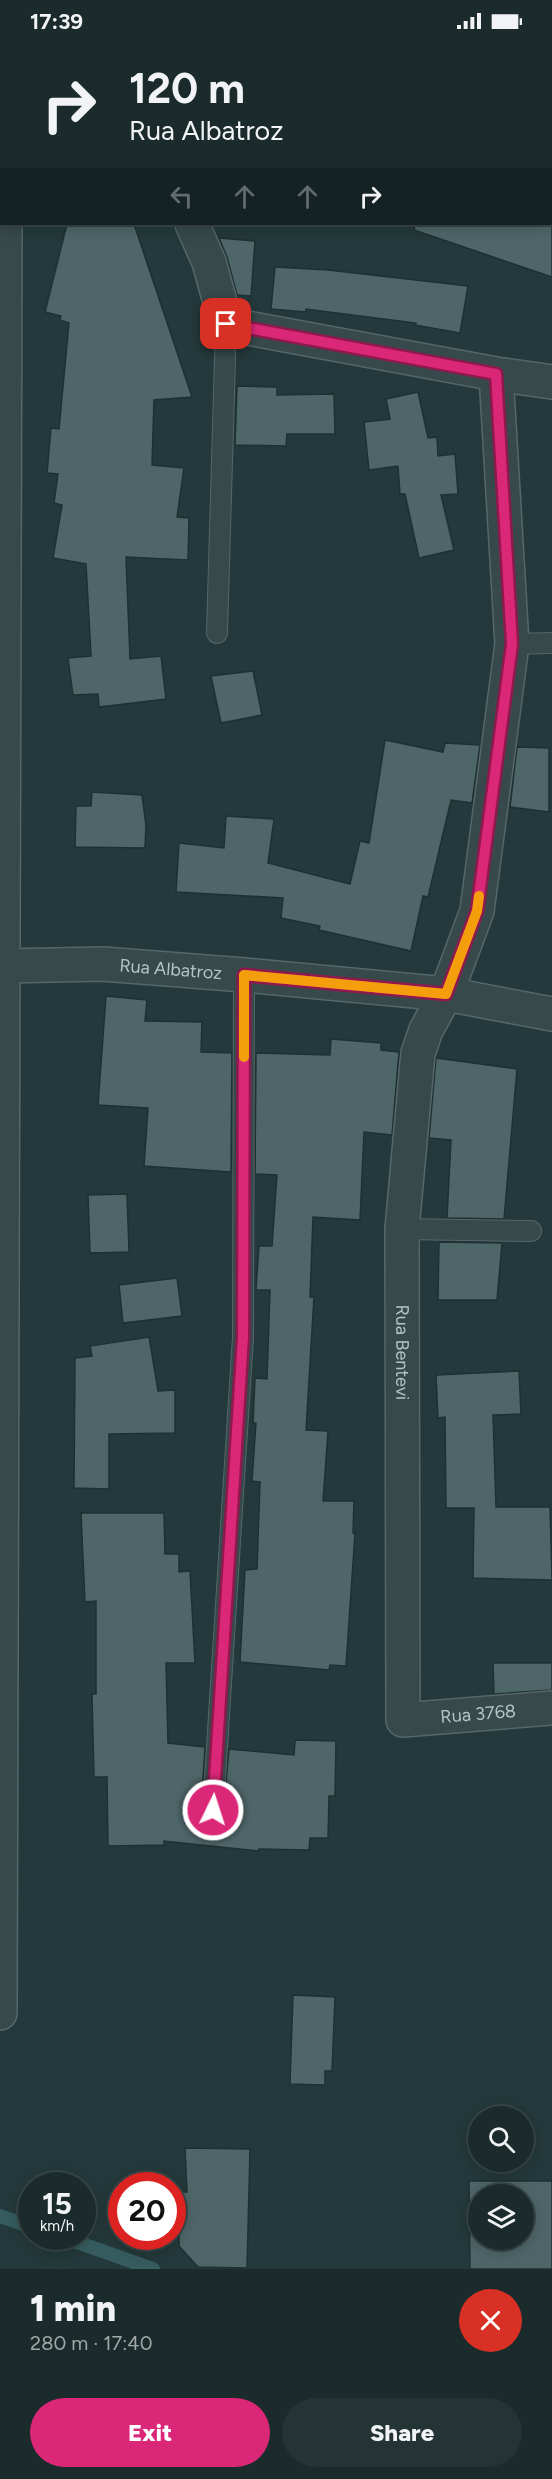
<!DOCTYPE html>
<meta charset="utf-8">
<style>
body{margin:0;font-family:Figtree,sans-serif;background:#243334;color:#f1f3f6;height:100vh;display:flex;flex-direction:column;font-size:22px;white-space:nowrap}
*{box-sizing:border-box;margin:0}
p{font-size:20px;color:#a0a7a9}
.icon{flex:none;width:33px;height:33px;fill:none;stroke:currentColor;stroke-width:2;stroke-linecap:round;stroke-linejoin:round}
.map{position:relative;height:2227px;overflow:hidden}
.sheet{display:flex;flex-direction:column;background:#1b2b2c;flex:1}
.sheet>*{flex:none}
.hud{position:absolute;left:0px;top:0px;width:552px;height:183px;box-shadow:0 3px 15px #0003,0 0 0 2px #394748;background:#1b2b2c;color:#f1f3f6;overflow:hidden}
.fabs{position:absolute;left:468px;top:2064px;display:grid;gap:12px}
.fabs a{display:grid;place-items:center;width:66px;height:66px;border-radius:50%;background:#1b2b2c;box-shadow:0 3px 15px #0003,0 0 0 2px #394748;font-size:30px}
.speed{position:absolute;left:18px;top:2130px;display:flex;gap:12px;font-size:30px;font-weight:700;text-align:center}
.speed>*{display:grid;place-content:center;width:78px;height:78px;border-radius:50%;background:#1b2b2c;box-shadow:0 3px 15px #0003,0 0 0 2px #394748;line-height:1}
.speed small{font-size:15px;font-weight:400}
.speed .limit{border:9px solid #d22;background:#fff;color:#111}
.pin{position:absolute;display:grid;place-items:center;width:51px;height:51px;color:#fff;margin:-26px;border-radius:12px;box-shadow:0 3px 9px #0006}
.me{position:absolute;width:66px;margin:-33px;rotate:4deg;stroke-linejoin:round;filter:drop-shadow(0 0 4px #0008)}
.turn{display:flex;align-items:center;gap:21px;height:126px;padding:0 30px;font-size:27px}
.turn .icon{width:78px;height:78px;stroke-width:2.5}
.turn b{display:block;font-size:42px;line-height:51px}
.lanes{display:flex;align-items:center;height:57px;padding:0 30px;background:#0003;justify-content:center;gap:30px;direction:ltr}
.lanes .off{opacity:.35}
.round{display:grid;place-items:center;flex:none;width:63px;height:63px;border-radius:32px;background:#243334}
.head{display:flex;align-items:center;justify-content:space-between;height:102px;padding:0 30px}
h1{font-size:36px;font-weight:800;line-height:45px}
.primary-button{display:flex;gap:12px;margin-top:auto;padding:12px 30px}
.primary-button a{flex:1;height:69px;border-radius:36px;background:#db2777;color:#fff;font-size:24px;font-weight:800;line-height:69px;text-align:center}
.primary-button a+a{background:#243334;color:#f1f3f6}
.status{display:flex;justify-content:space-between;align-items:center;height:42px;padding:0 30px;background:#1b2b2c;direction:ltr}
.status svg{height:16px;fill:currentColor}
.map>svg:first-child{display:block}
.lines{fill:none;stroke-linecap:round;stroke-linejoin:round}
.stream{stroke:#365c5f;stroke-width:14}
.building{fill:#4f6669;stroke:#1f3032;stroke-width:1.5;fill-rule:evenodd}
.lane-casing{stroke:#556769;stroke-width:22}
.street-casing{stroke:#556769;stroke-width:36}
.lane{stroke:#37494b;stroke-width:20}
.street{stroke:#37494b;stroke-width:33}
.route-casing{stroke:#8e194d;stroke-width:15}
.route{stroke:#db2777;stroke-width:10}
.slow{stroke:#f59e0b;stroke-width:10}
.labels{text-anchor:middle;stroke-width:4.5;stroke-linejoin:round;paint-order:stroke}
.street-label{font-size:18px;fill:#b3c4c7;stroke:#1d2e30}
</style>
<div class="status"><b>17:39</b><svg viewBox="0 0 49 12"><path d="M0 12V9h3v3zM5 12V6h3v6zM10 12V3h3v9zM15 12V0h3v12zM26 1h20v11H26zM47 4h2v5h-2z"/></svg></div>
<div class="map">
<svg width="552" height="2227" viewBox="0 0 552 2227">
<rect width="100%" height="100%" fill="#24393b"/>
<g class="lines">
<path class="stream" d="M0 2174 32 2185
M60 2194 153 2227"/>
</g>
<path class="building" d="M67 182H134L192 355 154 358 152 423 184 426 177 475 189 476 188 518 126 515 130 617 161 614 166 657 99 665 98 652 73 653 68 616 91 614 86 522 53 516 62 463 54 461 58 432 47 431 51 386 59 387 69 281 60 278 61 274 45 270Z
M415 182H552V235L414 188Z
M219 196 255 199 251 254 237 253 227 215Z
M275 225 328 228 468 244 460 291 415 283 416 281 306 267V270L271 267Z
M237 344 277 345V353L334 352 335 392H287L286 404 235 403Z
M418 350 428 396 437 395 438 414 455 412 458 452 441 453 454 508 419 516 405 452H400L398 424 369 428 364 380 390 377 386 357Z
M253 629 262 673 221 681 211 634Z
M385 698 443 710 445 701 480 703 472 761 451 758 428 855 423 854 411 909 319 888 320 884 281 876 283 856 176 850 179 801 224 806 226 774 274 777 268 821 350 842 360 799 369 801Z
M517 705 549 706V770L510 765Z
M92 750 142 753 146 784 145 806 75 805 76 764H91Z
M106 954 147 958 145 979 202 980 201 1010 232 1011 231 1130 144 1124 148 1066 98 1063Z
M331 997 381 1001V1008L399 1010 392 1093 364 1090 360 1178 313 1175 310 1255H314L306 1388 328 1389 323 1459H354L353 1491H355L346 1624 330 1623 329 1628 240 1620 245 1528 257 1527 260 1440 252 1439 256 1381H253L255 1336 267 1337 270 1248H256L259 1204H272L277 1133 255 1132 256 1011 330 1013Z
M436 1016 517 1027 504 1177 447 1176 451 1098 429 1096Z
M127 1152 129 1210 90 1211 88 1153Z
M439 1200 502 1201 497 1258H438Z
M177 1236 182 1274 123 1281 119 1243Z
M149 1295 158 1349 175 1348V1391L109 1392V1447L74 1446 75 1316 92 1314 90 1304Z
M519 1329 521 1372 493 1373 496 1465H550L552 1538 473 1536 474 1466H446L445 1375 438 1376 436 1333Z
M81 1471H164L165 1512H179V1530L190 1529 195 1621H166L168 1701 205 1705 201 1767 203 1774 213 1780 223 1774 229 1707 294 1713 295 1698 336 1699 335 1754H329L328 1796H310L309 1808 259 1807 258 1809 164 1799V1803L108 1804 107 1735H94L92 1652H96V1559L85 1560Z
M493 1621H552V1648L494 1652Z
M293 1953 335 1955 332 2029H325V2043L290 2042Z
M185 2106 250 2107 247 2226 198 2225 179 2204V2150H187Z
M469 2139H552V2227H470ZM478 2152H524V2198H478Z"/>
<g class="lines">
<g class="lane-casing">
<path id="lane" d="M217 591 226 282
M512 602 552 601
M402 1187 531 1189
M213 1768 243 1295 244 933"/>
</g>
<g class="street-casing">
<g id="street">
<path d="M6 2V0"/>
<path d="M0 94 2 52"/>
<path d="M192 182 209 220 226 282 496 332 552 340"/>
<path id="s1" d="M496 332 512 602 477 869 446 952 426 988 418 1011 402 1187 403 1678 552 1666"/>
<path id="s2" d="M3 924 103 922 244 933 446 952 552 972"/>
<path d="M0 1971 5 182"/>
</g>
</g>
<use href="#lane" class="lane"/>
<use href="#street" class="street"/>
</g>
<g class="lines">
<g class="route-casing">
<path id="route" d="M213 1768 243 1295 244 933 446 952 477 869 512 602 496 332 226 282"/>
</g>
<use href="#route" class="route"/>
<path class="slow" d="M244 1015V933L446 952 477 869 479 854"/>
</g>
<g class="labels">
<g class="street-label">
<text dy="6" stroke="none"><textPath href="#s2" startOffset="168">Rua Albatroz</textPath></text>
<text dy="6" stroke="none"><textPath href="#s1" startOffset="994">Rua Bentevi</textPath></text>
<text dy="6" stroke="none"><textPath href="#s1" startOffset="1437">Rua 3768</textPath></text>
</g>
</g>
</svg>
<div class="fabs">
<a><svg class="icon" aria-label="search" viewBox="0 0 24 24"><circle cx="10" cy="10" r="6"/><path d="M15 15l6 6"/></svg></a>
<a><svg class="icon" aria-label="layers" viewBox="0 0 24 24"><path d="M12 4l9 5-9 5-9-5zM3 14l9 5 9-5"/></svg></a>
</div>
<div class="speed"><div>15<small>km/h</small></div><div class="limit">20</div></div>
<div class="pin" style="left:226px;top:282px;background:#d93025"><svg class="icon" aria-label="arrive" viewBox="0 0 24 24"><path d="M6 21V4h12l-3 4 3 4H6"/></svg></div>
<svg class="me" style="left:213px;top:1768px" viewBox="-20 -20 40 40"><circle r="17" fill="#db2777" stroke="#fff" stroke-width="3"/><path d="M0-11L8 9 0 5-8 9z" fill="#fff"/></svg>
<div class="hud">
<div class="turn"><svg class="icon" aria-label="right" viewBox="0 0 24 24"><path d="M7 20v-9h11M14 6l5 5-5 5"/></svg><div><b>120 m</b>Rua Albatroz</div></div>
<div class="lanes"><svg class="icon off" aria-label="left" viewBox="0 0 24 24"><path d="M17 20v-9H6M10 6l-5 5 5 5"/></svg><svg class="icon off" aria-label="ahead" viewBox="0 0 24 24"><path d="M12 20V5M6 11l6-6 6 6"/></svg><svg class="icon off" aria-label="ahead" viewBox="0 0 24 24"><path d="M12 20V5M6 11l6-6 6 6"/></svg><svg class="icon" aria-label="right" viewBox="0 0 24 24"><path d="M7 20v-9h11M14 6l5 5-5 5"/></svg></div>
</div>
</div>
<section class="sheet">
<div class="head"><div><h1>1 min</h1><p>280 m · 17:40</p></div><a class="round" style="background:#d93025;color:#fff"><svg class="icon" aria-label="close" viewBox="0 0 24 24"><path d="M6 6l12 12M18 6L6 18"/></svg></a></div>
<div class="primary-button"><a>Exit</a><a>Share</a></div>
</section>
